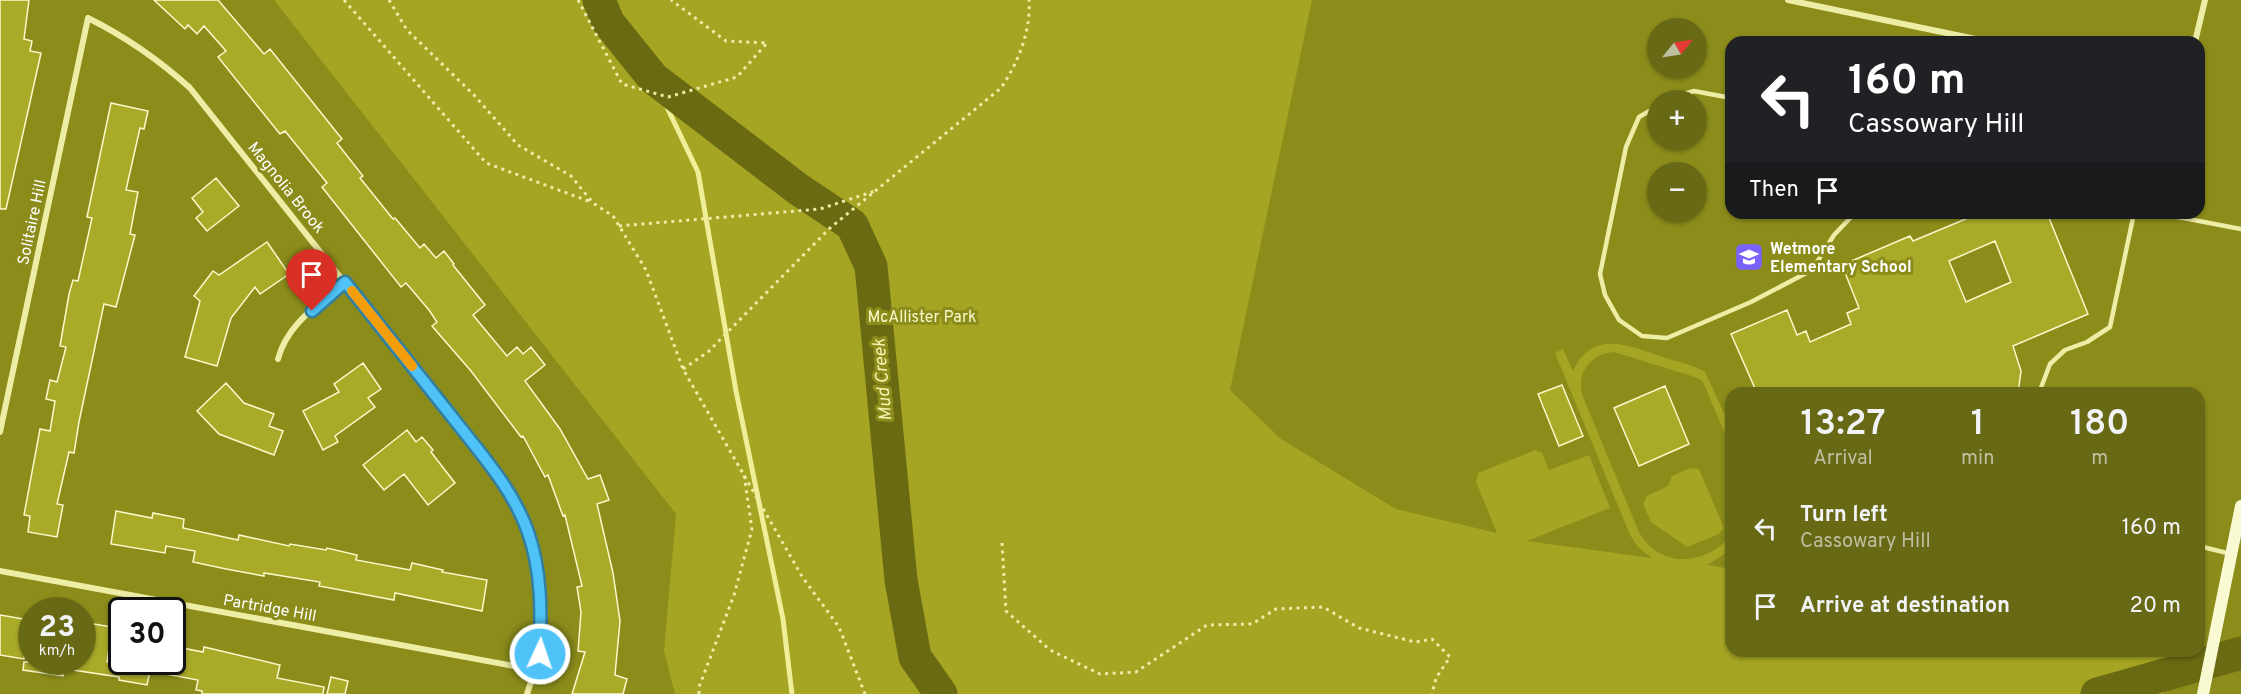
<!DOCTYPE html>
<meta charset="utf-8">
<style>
body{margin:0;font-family:Overpass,sans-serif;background:#6d6f1d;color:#f1f3f6;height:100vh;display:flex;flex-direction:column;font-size:22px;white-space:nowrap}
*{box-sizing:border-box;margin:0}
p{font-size:20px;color:#bdbfa0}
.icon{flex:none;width:33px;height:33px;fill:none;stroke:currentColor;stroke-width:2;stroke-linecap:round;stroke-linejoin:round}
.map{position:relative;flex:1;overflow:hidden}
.drawer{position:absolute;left:1725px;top:387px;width:480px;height:270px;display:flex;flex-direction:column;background:#686914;border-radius:18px;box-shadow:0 2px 4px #0004}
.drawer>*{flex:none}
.guide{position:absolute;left:1725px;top:36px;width:480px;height:183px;border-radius:18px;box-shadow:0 2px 4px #0004;background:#202124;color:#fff;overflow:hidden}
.needle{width:39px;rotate:60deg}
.fabs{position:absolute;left:1647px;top:18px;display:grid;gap:12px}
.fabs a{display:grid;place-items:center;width:60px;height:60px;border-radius:50%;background:#686914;box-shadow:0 2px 4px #0004;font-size:30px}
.speed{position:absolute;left:18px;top:597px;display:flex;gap:12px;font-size:30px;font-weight:700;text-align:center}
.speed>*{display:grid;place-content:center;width:78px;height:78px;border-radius:50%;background:#686914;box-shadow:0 2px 4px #0004;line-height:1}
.speed small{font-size:15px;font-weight:400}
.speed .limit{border:3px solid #111;border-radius:9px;background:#fff;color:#111}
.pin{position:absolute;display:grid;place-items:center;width:51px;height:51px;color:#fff;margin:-62px -26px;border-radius:50% 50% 50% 0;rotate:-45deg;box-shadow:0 0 6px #0007}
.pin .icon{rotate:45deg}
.me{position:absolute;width:66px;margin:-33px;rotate:3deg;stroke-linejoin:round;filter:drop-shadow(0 0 4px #0008)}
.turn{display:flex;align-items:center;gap:21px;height:126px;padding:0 24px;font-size:27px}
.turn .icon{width:78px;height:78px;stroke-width:2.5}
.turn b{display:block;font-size:42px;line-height:51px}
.then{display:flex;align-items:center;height:57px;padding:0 24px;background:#0003;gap:12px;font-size:22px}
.eta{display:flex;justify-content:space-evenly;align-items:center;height:102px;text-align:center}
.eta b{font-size:36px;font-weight:600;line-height:42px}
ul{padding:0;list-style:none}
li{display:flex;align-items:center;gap:18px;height:78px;padding:0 24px}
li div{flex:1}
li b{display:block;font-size:22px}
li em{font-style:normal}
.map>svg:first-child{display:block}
.green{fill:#a5a423}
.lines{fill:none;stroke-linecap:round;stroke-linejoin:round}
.stream{stroke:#f0ee98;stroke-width:5}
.river{stroke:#696a11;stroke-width:33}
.building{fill:#aaaa29;stroke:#faf9cb;stroke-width:1.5;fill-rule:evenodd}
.path{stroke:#eeeda6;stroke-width:3;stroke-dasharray:3 4.5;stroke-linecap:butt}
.lane{stroke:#eeeda6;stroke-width:4.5}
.street{stroke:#eeeda6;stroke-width:6}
.secondary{stroke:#f9fad2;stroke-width:12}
.route-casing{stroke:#337fa1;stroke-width:15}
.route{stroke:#4fc3f7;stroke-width:10}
.slow{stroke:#f59e0b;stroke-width:10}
.labels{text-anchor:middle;stroke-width:6;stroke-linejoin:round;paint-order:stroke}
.street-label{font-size:16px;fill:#fff;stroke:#8b8c1a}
.poi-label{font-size:16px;font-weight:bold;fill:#fff;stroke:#8b8c1a;text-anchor:start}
.park-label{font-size:16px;fill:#faf9cb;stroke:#8b8c1a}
.water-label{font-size:18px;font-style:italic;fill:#f5f4b1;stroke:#8b8c1a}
</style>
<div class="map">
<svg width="2241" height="694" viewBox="0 0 2241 694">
<rect width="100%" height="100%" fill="#8b8c1a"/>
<path class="green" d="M274 0H1312L1230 390 1281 439 1396 509 1497 533 1476 482 1478 473 1535 450 1542 453 1549 470 1589 455 1610 508 1527 541 1652 558 1638 547 1630 535 1555 353 1563 349 1573 371C1594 327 1631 347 1666 358 1679 362 1694 365 1705 372L1731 428V448L1703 382 1698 378 1614 352C1591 354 1575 373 1583 397L1639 532C1660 569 1704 566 1731 536V550L1707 565 1731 569V651H2171L2164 694H675L664 651 676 514Z
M1690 468 1699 469 1724 528 1719 534 1687 547 1651 522 1643 504 1647 496 1668 486 1672 476Z"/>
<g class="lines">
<path class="stream" d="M653 78 698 172 736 391 783 619 792 694"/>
<path class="river" d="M599 0 608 22 653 78 798 189 852 225 871 266 901 580 915 657 941 694
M2097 694 2241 653"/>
</g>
<path class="building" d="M0 0H29L24 39 32 41 30 51 41 53 6 209H0Z
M154 0H218L264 54 270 49 342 139 337 143 363 176 360 178 393 219 395 218 420 248 424 244 436 258 444 251 454 264 453 265 485 305 473 315 507 356 517 347 523 354 531 347 545 365 525 381 560 429 588 479 600 475 609 500 597 504 613 573 620 621 615 675 627 679 623 694H572L585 652 578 651 581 612 577 587 582 586 565 515 563 516 548 475 545 477 523 436 521 437 471 371 432 326 437 322 429 310 406 283 401 287 322 187 327 183 285 131 280 134 218 57 226 51 204 26 197 34 188 25 185 29Z
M111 103 148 111 144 129 140 128 126 190 138 192 130 234 135 235 116 307 104 304 79 422 74 453 69 452 57 504 63 505 57 537 28 532 30 516 24 515 40 429 50 431 55 401 46 399 50 380 57 382 66 347 60 346 69 294 73 280 78 281 92 218 87 217Z
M216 178 239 206 207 231 196 218 203 212 192 198Z
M1980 213H2047L2088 314 2013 346 2021 371 2018 393H1757L1731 334 1787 310 1797 335 1806 331 1810 342 1851 324 1847 313 1859 308 1842 265 1910 236 1913 241ZM1995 241 2011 282 1966 302 1949 261Z
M267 242 289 274 260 294 255 287 231 318 217 366 185 357 200 301 194 296 213 271 219 275Z
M363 363 381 389 368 398 375 407 335 436 338 442 323 450 303 411 339 392 334 384Z
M226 383 244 403 274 414 269 426 283 431 274 455 219 434 197 411Z
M1562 385 1583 436 1559 446 1538 394Z
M1665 386 1689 444 1639 466 1614 408Z
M407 430 416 442 422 437 433 450 431 452 455 483 428 505 404 474 384 490 363 465Z
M116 511 152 518 153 513 184 519 183 528 238 540 239 535 289 546 290 544 326 550 327 548 357 555 356 560 410 570 412 563 443 570 442 572 487 580 482 611 395 593 394 600 319 586 320 582 264 573V576L226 569 193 562 195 551 166 546 165 553 111 544Z
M0 615 30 620 24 659 0 655Z
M82 622 112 627 107 662H172V646L203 652 204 647 280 665 277 678 324 687 323 694H202V691L196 690 198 680 150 671 147 685 119 680V677L73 670V662H82Z
M24 662H65L63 676 23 670Z
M331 677 348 681 345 694H327Z"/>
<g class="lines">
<path class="path" d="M344 0 486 163 591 202
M389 0 407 30 474 95 518 145 571 176 593 203 613 216 646 270 683 369 803 578 839 627 865 694
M578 0 622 84 668 97 737 77 767 43 726 41 671 0
M619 226 820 209 875 191
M683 369 708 352 830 228 1001 88C1018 63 1031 31 1029 0
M1002 543 1006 611 1050 650 1100 674 1136 672 1207 625 1252 624 1276 609 1323 607 1359 628 1415 642 1432 639 1450 657 1436 678 1432 694
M699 694V687L734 595 752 529 744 475"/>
<path class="lane" d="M1665 100 1694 91 1731 98
M1658 106 1639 117 1626 147 1600 274 1605 295 1619 320 1642 336 1667 338 1751 302 1812 270 1834 235 1855 213
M2157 213 2241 229
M2039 393 2050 364 2065 350 2087 342 2110 327 2134 213
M2199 546 2231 554"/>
<path class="street" d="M1788 0 1990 42
M2195 42 2205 0
M278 359C287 324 319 304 345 282
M0 432 88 18C126 37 158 59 190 88L496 473C540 547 556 610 527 694
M0 571 536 670"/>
<path class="secondary" d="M2203 694 2241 506"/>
</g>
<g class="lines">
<g class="route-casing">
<path id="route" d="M312 311 345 282C381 328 417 373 453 418 481 454 513 489 528 532 542 572 541 612 540 654"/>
</g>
<use href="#route" class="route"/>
<path class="slow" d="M352 291 412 366"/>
</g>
<defs>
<g id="school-square" transform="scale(1.5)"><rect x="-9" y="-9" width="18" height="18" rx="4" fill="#7a62ff" stroke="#8b8c1a"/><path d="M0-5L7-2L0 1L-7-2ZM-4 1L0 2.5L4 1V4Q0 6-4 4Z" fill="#fff"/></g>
</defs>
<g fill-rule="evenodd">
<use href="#school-square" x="1749" y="257"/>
</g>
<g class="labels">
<g class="street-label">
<text transform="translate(287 187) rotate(51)" y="6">Magnolia Brook</text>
<text transform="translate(31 222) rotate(-78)" y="6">Solitaire Hill</text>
<text transform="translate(270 607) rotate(10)" y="6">Partridge Hill</text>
</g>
<g class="poi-label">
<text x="1770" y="254">Wetmore<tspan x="1770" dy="18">Elementary School</tspan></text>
</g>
<g class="park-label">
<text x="922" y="322">McAllister Park</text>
</g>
<g class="water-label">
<text transform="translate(882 380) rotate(-95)" y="6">Mud Creek</text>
</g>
</g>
</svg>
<div class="fabs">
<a><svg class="needle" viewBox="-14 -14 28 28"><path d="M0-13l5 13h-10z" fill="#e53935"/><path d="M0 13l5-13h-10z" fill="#bdbfa0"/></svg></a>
<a>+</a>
<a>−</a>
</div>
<div class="speed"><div>23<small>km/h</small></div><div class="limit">30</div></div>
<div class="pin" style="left:312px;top:311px;background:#d93025"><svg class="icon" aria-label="arrive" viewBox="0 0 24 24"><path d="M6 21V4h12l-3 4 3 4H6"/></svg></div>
<svg class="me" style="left:540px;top:654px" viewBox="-20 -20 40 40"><circle r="17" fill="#4fc3f7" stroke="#fff" stroke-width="3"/><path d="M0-11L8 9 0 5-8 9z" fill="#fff"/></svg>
<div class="guide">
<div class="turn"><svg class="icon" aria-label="left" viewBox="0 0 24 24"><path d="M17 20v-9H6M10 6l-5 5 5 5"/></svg><div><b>160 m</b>Cassowary Hill</div></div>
<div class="then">Then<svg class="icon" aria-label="arrive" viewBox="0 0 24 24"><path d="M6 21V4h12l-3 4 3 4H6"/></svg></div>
</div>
<section class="drawer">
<div class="eta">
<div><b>13:27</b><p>Arrival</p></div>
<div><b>1</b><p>min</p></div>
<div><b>180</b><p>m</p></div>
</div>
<ul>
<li><svg class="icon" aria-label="left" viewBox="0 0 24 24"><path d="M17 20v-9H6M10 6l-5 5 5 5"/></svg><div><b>Turn left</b><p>Cassowary Hill</p></div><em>160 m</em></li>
<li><svg class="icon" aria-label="arrive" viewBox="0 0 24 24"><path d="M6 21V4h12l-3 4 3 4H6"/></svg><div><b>Arrive at destination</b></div><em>20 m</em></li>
</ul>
</section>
</div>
